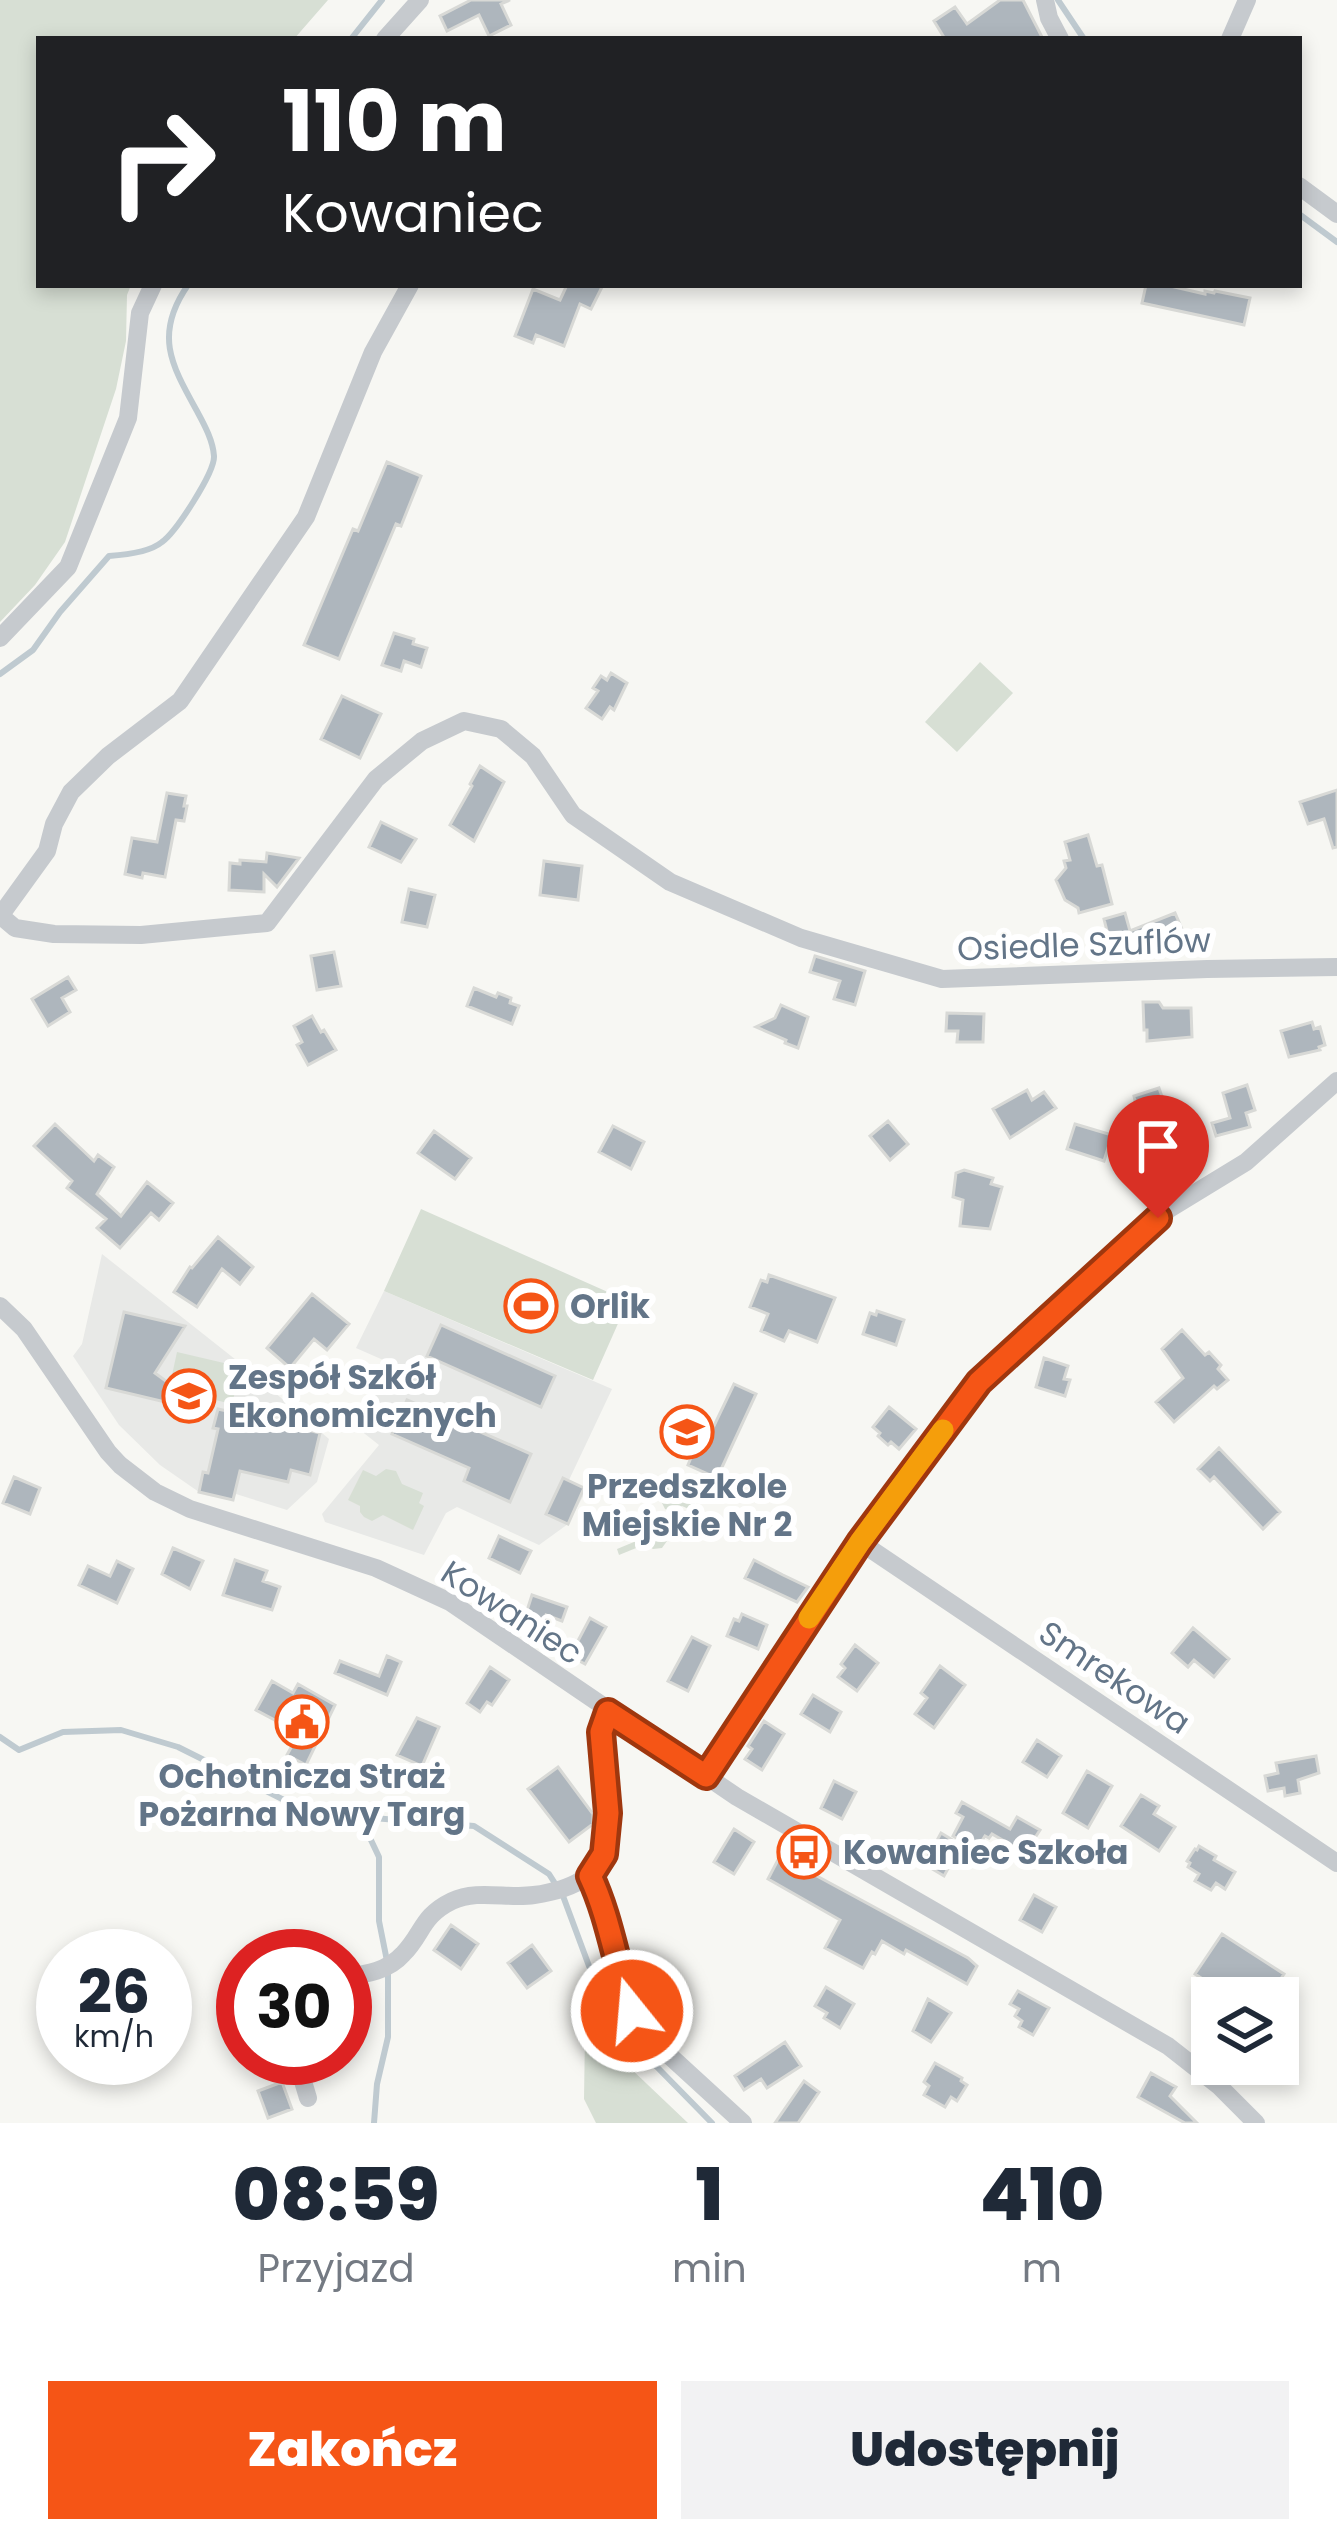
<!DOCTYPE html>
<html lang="pl">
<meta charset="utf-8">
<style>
body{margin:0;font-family:Poppins,sans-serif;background:#f2f2f3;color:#1f2937;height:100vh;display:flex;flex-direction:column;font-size:45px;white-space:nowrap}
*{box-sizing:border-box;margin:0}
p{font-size:39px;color:#747a83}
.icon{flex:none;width:66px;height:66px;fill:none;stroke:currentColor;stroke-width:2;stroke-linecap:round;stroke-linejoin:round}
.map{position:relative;height:2123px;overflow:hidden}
.panel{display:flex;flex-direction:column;background:#fff;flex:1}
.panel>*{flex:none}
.top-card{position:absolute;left:36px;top:36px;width:1266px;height:252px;border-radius:0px;box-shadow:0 6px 18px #0003;background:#202124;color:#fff;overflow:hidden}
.tools{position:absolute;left:1191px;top:1977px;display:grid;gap:24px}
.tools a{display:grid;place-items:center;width:108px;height:108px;border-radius:0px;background:#fff;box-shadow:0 6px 18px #0003;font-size:60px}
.speed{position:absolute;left:36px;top:1929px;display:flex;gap:24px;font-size:60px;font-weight:700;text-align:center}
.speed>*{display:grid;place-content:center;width:156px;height:156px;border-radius:50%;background:#fff;box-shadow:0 6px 18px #0003;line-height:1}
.speed small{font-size:30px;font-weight:400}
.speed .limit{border:18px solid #d22;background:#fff;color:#111}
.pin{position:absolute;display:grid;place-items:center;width:102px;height:102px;color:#fff;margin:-123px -51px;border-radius:50% 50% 50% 0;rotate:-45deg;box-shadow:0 0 12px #0007}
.pin .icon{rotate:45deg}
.me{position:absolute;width:132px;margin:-66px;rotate:343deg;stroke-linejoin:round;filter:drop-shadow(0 0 9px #0008)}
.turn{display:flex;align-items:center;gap:42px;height:252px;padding:0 48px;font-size:54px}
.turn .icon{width:156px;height:156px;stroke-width:2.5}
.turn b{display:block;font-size:84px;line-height:102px}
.eta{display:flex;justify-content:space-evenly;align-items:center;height:204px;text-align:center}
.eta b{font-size:72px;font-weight:800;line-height:84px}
.button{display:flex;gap:24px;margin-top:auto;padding:24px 48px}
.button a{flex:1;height:138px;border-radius:0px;background:#f55516;color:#fff;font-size:48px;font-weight:800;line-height:138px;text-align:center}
.button a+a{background:#f2f2f3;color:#1f2937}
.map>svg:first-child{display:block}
.built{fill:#e8e9e7}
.green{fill:#d7dfd4}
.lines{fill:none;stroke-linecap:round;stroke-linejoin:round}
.stream{stroke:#bfcad0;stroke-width:6}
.building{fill:#aeb6bd;stroke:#d8d9d6;stroke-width:3}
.minor{stroke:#c6cace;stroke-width:18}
.route-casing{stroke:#9f370e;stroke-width:30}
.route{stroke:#f55516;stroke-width:21}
.slow{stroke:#f59e0b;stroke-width:21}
.labels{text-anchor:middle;stroke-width:12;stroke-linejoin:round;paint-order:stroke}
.street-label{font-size:33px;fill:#637588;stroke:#fff}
.poi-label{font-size:33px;font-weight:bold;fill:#637588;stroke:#fff;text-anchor:start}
</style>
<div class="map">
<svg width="1337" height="2123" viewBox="0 0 1337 2123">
<rect width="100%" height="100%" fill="#f7f7f3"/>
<path class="built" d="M102 1254 245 1367 329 1439 317 1482 287 1510 236 1494 233 1500 199 1492 160 1465 119 1425 73 1356 82 1344Z
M384 1291 612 1389 569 1480 587 1489 568 1524 539 1545 457 1507 446 1513 424 1555 325 1522 322 1514 379 1445 360 1430 390 1363 356 1348Z"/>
<path class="green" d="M0 0H328L294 39H39V285H131L127 295 126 341 116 389 65 542 35 585 0 622Z
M980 662 1013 693 957 752 925 722Z
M421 1209 628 1301 593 1380 384 1291Z
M177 1352 241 1367 232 1404 169 1389Z
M386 1469 396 1471 402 1484 423 1493 419 1503 424 1506 413 1530 383 1515 372 1521 364 1517 360 1512V1506L348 1500 363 1470 376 1476Z
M631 1473 648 1481 655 1477H663L670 1491 699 1505 690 1523 668 1534 667 1541 662 1548 653 1549 646 1544 619 1555 617 1549 646 1537 654 1527 663 1529 687 1519 691 1510 682 1506 673 1513 665 1509 661 1501 663 1496 653 1495 648 1488 642 1498 623 1489Z
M595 2029 607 2046 688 2123H596L584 2099 585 2034Z"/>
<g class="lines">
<path class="stream" d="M1058 0 1084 39
M351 39 382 0
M1299 214 1337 242
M0 674 33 650 60 612 109 556C124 555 150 552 162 542 176 532 215 472 214 456 213 441 205 426 198 413 172 366 153 335 188 285
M0 1737 19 1750 63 1732 121 1730 178 1747 288 1802 360 1817 474 1826 549 1874 563 1896 589 1966 657 2067 712 2123
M360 1817 379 1857V1921L388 1966V2037L377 2084 374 2123"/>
</g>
<path class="building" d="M471 0H510L501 4 511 25 489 36 479 15 447 31 440 16Z
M1000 0H1023L1043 39H945L934 21 955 7 967 24Z
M567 285H603L591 309 580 304 564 346 536 335 533 343 515 336 533 289 560 300Z
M1146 285H1166L1205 294V291L1214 293 1215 291 1250 298 1244 325 1142 303Z
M387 462 421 476 401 526 396 524 339 659 304 645 353 529 358 531Z
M394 633 414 639 413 644 427 648 421 667 404 661 401 671 382 665Z
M611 673 627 683 614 710 610 707 602 719 586 708 598 691 593 688 601 676 607 680Z
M342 696 381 714 360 758 321 739Z
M480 766 504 782 474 841 450 825 472 786 470 784Z
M1337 790V847L1333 848 1324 819 1308 824 1300 802Z
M167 793 186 796 184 806H187L184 821 176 820 165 877 143 873 142 878 125 874 132 838 157 842Z
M381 822 416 839 401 862 369 847Z
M1088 835 1097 866 1102 865 1112 904 1079 913 1078 908 1065 900 1056 880 1066 868 1064 861 1070 860 1065 842Z
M267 853 299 858 277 887 264 874V892L229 890 230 863 240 864V860L266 862Z
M544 861 582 866 578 900 540 895Z
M409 889 435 895 427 927 402 922Z
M1125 913 1130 931 1175 913 1185 936 1161 946 1156 935 1111 947 1104 919Z
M334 952 341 986 317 990 311 956Z
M815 956 865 971 855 1005 834 999 840 981 810 972Z
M68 977 76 990 62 998 70 1012 48 1026 32 999Z
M474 988 496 997 498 993 511 998 510 1003 519 1006 512 1024 467 1006Z
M1143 1002H1159L1163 1008H1191L1192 1037 1147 1041V1030H1144Z
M781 1005 808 1017 798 1048 785 1043 786 1040 756 1027 775 1018Z
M947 1013 984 1014 983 1042H957L958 1031H946Z
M312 1016 321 1032 324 1030 336 1050 308 1065 297 1045 302 1042 294 1026Z
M1312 1022 1314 1029 1320 1027 1325 1045 1319 1047 1320 1050 1289 1057 1281 1031Z
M1247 1085 1255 1110 1246 1113 1250 1127 1216 1136 1212 1123 1230 1118 1223 1093Z
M1159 1088 1171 1123 1155 1128 1154 1123 1141 1127 1134 1096Z
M1027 1090 1032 1100 1044 1092 1056 1108 1010 1138 993 1109Z
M888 1121 908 1144 890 1160 870 1136Z
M55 1124 94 1161 98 1155 114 1167 97 1194 121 1216 147 1182 173 1203 159 1220 151 1213 120 1248 97 1228 106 1219 67 1188 72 1181 34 1146Z
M1075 1124 1112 1135 1104 1161 1067 1149Z
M613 1126 644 1142 631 1169 599 1152Z
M434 1131 471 1158 455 1179 418 1153Z
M964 1170 993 1178 991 1184 1002 1187 990 1229 960 1226 963 1200 953 1197 956 1173Z
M218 1237 253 1267 240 1284 222 1269 197 1307 174 1292 190 1267 192 1268Z
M769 1275 835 1298 817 1342 789 1331 784 1341 761 1331 768 1314 750 1307 761 1280 767 1282Z
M312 1294 349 1324 327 1350 314 1339 290 1368 267 1348Z
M877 1311 904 1320 896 1345 863 1334 870 1313 876 1315Z
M124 1312 185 1326 155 1373 170 1384 165 1402 106 1388Z
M441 1325 555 1376 541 1407 427 1356Z
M1182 1330 1205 1355 1209 1352 1221 1365 1218 1369 1228 1380 1217 1389 1214 1386 1174 1422 1156 1402 1183 1378 1162 1349Z
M1044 1358 1068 1366 1064 1379 1070 1380 1065 1396 1036 1387Z
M734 1384 756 1394 717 1478 688 1465 694 1450 666 1436 676 1413 712 1430Z
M407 1400 531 1454 510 1502 464 1481 469 1468 392 1434Z
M889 1407 916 1429 899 1449 891 1442 888 1445 878 1436 880 1433 873 1427Z
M218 1409 253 1417 254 1413 270 1417 269 1421 320 1433 310 1475 291 1470 288 1482 240 1471 233 1500 199 1492 203 1472 208 1473 218 1429 213 1428Z
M1219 1448 1280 1512 1263 1529 1214 1477 1210 1481 1198 1469Z
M14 1477 40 1488 30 1514 3 1503Z
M563 1478 584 1488 568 1524 546 1514Z
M499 1536 531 1551 520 1573 489 1558Z
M173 1548 203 1561 190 1589 162 1574Z
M235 1560 267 1571 263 1581 280 1587 272 1610 223 1595Z
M754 1560 783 1575 808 1587 797 1602 745 1578Z
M117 1561 133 1569 117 1603 79 1585 88 1566 110 1576Z
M532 1595 567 1607 562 1621 546 1615 541 1629 523 1623Z
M742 1614 767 1625 758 1649 727 1636 734 1619 739 1621Z
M590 1618 606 1627 585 1664 570 1656Z
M1193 1628 1229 1659 1214 1677 1194 1660 1188 1667 1172 1653Z
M692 1637 710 1646 688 1691 668 1681Z
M855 1645 878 1663 857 1691 838 1677 845 1668 841 1664Z
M387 1656 401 1662 387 1695 335 1673 340 1661 379 1676Z
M940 1666 965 1685 934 1728 915 1714 927 1698 921 1693Z
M490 1667 509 1680 492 1705 487 1702 480 1712 467 1703Z
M272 1681 293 1693 298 1684 335 1705 306 1765 287 1755 299 1733 256 1710Z
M813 1695 841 1712 830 1732 801 1714Z
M417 1718 439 1727 422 1766 397 1755Z
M764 1721 784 1734 762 1770 745 1759 752 1749 748 1746Z
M1037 1740 1061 1756 1047 1777 1023 1762Z
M1316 1756 1319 1773 1298 1780 1300 1793 1285 1796 1284 1788 1268 1791 1265 1776 1278 1773 1276 1763Z
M558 1767 593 1814V1824L569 1842 528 1789Z
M1087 1771 1112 1786 1088 1828 1063 1813Z
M834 1781 856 1792 842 1819 821 1808Z
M1141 1795 1159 1806 1154 1814 1175 1827 1159 1851 1121 1826Z
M962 1802 1010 1829 1017 1817 1040 1830 1025 1853 992 1834 989 1838 985 1836 976 1850 953 1836 963 1817 956 1813Z
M734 1829 754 1842 734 1874 714 1862Z
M941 1833 961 1845 944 1876 924 1864Z
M1199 1846 1216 1856 1214 1860 1235 1872 1225 1889 1216 1883 1211 1890 1195 1881 1199 1874 1188 1867 1190 1863 1187 1861 1195 1849 1197 1850Z
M780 1856 968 1958 977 1966 967 1984 906 1950 904 1954 882 1941 875 1954 872 1952 863 1968 825 1948 840 1920 768 1879Z
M1034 1895 1056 1907 1042 1932 1020 1920Z
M451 1925 478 1944 461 1969 434 1950Z
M1222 1934 1284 1974 1268 1998H1232L1195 1974Z
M532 1945 551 1971 527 1988 508 1963Z
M826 1987 854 2004 840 2028 824 2018 827 2013 815 2006Z
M1018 1991 1049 2008 1033 2035 1019 2027 1022 2021 1015 2016 1019 2009 1010 2004Z
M928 1999 951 2013 931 2042 913 2031Z
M785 2042 801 2066 767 2088 761 2079 744 2090 735 2076Z
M935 2063 962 2078 961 2081 967 2085 957 2101 951 2097 945 2107 924 2095 929 2086 924 2082Z
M1151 2073 1176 2087 1170 2096 1197 2123H1185L1138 2097Z
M804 2081 819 2092 798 2123H775Z
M282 2082 292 2109 268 2118 258 2091Z"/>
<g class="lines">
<path class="minor" d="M1045 0 1049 18 1060 39
M385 39 420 0
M1230 39 1247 0
M1299 186 1337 214
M0 638 68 567 128 418 140 313 153 285
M0 916 47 851 54 824 71 792 108 756 180 701 306 517 373 352 410 285
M1 916 15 928 54 934 141 935 267 923 376 779 422 741 464 721 501 729 533 756 573 815 670 882 801 938 942 979 1207 969 1337 967
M0 1306 24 1329 108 1452 120 1465 155 1492 190 1509 376 1568 450 1602 737 1797 1168 2046 1219 2086 1256 2123
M860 1542 1337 1863
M705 1776 860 1542 979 1382 1169 1209 1246 1162 1337 1081
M590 1876 603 1904 620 1977 632 2011 647 2035 743 2123
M345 1977C367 1974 388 1971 403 1954 423 1934 421 1916 452 1901 477 1889 508 1899 534 1895 563 1891 599 1880 605 1847 612 1802 593 1754 609 1711
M296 2058 308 2098"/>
</g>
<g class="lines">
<g class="route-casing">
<path id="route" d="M632 2011C616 1966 610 1918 590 1876L604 1854 608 1813 601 1732 608 1712 706 1776 860 1542 979 1382 1158 1218"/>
</g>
<use href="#route" class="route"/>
<path class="slow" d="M809 1618 860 1542 943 1430"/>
</g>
<defs>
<g id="stadium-ring" transform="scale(2.7)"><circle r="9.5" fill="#fff" stroke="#f55516" stroke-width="1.5"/><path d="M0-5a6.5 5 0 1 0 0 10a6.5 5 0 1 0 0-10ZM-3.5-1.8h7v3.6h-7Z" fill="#f55516"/></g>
<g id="school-ring" transform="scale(2.7)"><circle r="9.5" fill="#fff" stroke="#f55516" stroke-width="1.5"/><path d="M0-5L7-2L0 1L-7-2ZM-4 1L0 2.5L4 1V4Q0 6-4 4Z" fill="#f55516"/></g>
<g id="civic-ring" transform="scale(2.7)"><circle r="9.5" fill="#fff" stroke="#f55516" stroke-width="1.5"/><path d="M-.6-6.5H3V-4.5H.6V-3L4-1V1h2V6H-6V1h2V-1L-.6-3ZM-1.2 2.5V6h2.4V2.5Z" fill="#f55516"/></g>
<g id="bus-ring" transform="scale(2.7)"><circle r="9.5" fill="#fff" stroke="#f55516" stroke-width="1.5"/><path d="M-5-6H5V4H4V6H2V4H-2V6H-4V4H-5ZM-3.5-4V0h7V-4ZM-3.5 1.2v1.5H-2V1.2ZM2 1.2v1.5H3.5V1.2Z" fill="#f55516"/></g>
</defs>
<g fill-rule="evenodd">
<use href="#stadium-ring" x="531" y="1306"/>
<use href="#school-ring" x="189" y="1396"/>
<use href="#school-ring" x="687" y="1432"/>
<use href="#civic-ring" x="302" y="1722"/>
<use href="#bus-ring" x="804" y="1852"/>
</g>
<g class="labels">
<g class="street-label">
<text transform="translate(1084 944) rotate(-2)" y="12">Osiedle Szuflów</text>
<text transform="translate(512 1612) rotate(33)" y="12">Kowaniec</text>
<text transform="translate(1115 1677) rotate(34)" y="12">Smrekowa</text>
</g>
<g class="poi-label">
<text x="570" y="1318">Orlik</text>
<text x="228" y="1389">Zespół Szkół<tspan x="228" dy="38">Ekonomicznych</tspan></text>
<text x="687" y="1498" text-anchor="middle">Przedszkole<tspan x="687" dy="38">Miejskie Nr 2</tspan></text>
<text x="302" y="1788" text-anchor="middle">Ochotnicza Straż<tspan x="302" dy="38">Pożarna Nowy Targ</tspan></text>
<text x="843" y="1864">Kowaniec Szkoła</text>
</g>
</g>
</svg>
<div class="tools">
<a><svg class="icon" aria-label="layers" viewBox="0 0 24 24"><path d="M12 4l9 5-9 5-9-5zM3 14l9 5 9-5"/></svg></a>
</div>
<div class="speed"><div>26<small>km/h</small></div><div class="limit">30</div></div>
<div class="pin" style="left:1158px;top:1218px;background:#d93025"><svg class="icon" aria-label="arrive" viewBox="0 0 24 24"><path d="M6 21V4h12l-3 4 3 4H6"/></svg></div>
<svg class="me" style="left:632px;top:2011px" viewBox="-20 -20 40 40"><circle r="17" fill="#f55516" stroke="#fff" stroke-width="3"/><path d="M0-11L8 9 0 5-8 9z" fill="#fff"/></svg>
<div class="top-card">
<div class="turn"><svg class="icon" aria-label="right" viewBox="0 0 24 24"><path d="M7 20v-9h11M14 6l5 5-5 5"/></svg><div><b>110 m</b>Kowaniec</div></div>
</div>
</div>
<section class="panel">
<div class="eta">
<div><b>08:59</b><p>Przyjazd</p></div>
<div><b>1</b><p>min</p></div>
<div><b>410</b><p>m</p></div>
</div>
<div class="button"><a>Zakończ</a><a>Udostępnij</a></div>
</section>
